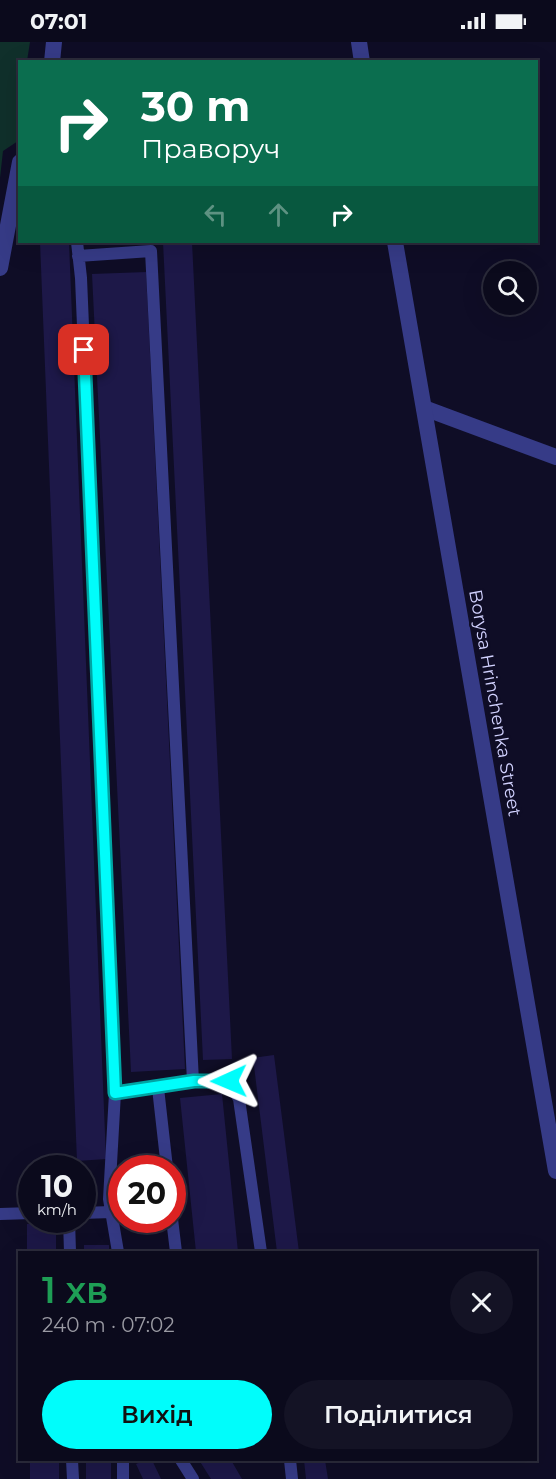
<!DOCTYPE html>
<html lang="uk">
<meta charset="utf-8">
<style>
body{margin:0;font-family:Montserrat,sans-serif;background:#141325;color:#f1f3f6;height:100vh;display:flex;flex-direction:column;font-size:22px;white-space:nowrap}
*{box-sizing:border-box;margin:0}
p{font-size:20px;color:#9a9aa3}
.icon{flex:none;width:33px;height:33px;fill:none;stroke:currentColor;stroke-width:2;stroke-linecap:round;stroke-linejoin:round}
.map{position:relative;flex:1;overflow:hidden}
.drawer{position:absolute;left:18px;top:1209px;width:519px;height:210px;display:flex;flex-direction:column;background:#0b0a1c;border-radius:0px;box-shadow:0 6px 24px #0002,0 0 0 2px #2b2b3b}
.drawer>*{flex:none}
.guide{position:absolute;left:18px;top:18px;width:520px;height:183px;border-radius:0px;box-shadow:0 6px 24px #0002,0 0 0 2px #2b2b3b;background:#0b6e4f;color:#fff;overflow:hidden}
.fabs{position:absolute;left:483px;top:219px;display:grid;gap:12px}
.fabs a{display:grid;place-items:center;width:54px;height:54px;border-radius:50%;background:#0b0a1c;box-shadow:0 6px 24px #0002,0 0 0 2px #2b2b3b;font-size:30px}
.speed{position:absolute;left:18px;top:1113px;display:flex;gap:12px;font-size:30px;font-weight:700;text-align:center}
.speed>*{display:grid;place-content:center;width:78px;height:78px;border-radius:50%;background:#0b0a1c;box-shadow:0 6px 24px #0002,0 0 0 2px #2b2b3b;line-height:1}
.speed small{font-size:15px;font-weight:400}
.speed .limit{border:9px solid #d22;background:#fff;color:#111}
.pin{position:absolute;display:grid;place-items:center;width:51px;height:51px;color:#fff;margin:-26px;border-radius:12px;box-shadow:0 3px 9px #0006}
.me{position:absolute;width:66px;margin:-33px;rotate:269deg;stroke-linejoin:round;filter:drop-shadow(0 0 4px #0008)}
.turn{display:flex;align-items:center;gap:21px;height:126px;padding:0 24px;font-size:27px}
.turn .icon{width:78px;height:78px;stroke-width:2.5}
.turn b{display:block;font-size:42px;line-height:51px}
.lanes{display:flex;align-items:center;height:57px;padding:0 24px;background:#0003;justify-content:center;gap:30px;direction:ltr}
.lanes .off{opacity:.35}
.round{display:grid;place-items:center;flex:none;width:63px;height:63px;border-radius:32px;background:#141325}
.summary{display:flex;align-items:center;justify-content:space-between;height:102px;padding:0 24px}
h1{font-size:36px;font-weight:600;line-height:45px;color:#1e9e55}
.action{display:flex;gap:12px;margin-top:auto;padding:12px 24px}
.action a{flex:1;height:69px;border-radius:36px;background:#00fdfb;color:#111;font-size:24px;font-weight:600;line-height:69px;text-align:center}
.action a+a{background:#141325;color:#f1f3f6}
.status{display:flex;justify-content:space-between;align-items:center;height:42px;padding:0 30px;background:#0b0a1c;direction:ltr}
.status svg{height:16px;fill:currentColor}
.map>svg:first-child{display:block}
.green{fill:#10302b}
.building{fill:#1d1848}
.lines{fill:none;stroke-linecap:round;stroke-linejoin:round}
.service{stroke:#363b87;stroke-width:12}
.minor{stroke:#363b87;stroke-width:16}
.tertiary{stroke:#363b87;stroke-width:16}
.route-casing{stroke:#00a4a3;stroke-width:15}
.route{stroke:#00fdfb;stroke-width:10}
.labels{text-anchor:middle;stroke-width:5;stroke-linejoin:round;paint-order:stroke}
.street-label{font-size:18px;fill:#d2d2ff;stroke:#0f0d26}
</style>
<div class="status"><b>07:01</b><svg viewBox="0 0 49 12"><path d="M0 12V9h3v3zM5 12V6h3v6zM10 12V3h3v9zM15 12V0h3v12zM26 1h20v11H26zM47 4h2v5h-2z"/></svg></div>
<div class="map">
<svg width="556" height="1437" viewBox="0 0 556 1437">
<rect width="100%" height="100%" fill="#0f0d26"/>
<path class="green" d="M0 0H30L27 19 20 20 18 99 3 109 0 136Z"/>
<path class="building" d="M40 200H69L106 1117 77 1119Z
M163 200H192L232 1017 203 1018Z
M146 230 185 1027 131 1030 92 232Z
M274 1013 299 1210H277L253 1016Z
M222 1052 238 1210H196L180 1056Z
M27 1182H56V1210H27Z
M84 1203H109V1210H84Z
M30 1418H59V1437H30Z
M86 1418H111V1437H86Z
M146 1418H152L161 1437H143L136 1422Z
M199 1418H231L242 1437H211Z
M304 1418H325L328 1437H306Z"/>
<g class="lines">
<path class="service" d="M77 200 81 236 115 1051 109 1157 118 1210
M78 214 151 209 193 1039
M158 1046 167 1126
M115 1051 193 1039H229L239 1057 261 1210
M82 1171 111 1170
M0 1172 32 1171
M172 1177 176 1210
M69 1178 70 1210
M72 1418 73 1437
M123 1418V1437
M181 1418 193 1437
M290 1418 292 1437"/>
<path class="minor" d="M52 20 54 0
M0 226 20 120
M424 366 556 415"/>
<path class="tertiary" d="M359 0 362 20
M395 200 556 1129"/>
</g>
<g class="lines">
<g class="route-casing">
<path id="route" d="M84 308 115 1051 194 1039H229"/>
</g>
<use href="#route" class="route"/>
</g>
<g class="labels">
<g class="street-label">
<text transform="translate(495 661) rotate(80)" y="6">Borysa Hrinchenka Street</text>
</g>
</g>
</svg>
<div class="fabs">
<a><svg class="icon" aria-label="search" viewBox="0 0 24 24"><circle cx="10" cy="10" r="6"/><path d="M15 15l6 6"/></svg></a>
</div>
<div class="speed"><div>10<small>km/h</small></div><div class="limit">20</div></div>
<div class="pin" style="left:84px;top:308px;background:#d93025"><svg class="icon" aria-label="arrive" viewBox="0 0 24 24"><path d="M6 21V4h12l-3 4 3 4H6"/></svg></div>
<svg class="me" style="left:229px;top:1039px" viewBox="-20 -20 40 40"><path d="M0-17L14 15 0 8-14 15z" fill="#00fdfb" stroke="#fff" stroke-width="4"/></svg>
<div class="guide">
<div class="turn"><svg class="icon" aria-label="right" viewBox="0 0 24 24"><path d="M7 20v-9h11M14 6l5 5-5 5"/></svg><div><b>30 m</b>Праворуч</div></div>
<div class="lanes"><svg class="icon off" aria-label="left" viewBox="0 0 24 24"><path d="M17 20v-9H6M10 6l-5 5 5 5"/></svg><svg class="icon off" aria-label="ahead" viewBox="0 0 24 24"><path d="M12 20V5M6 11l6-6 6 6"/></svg><svg class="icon" aria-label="right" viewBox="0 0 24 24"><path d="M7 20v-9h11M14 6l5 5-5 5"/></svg></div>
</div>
<section class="drawer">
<div class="summary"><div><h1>1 хв</h1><p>240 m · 07:02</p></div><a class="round"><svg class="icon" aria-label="close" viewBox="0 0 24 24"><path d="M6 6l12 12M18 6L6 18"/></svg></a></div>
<div class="action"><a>Вихід</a><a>Поділитися</a></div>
</section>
</div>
